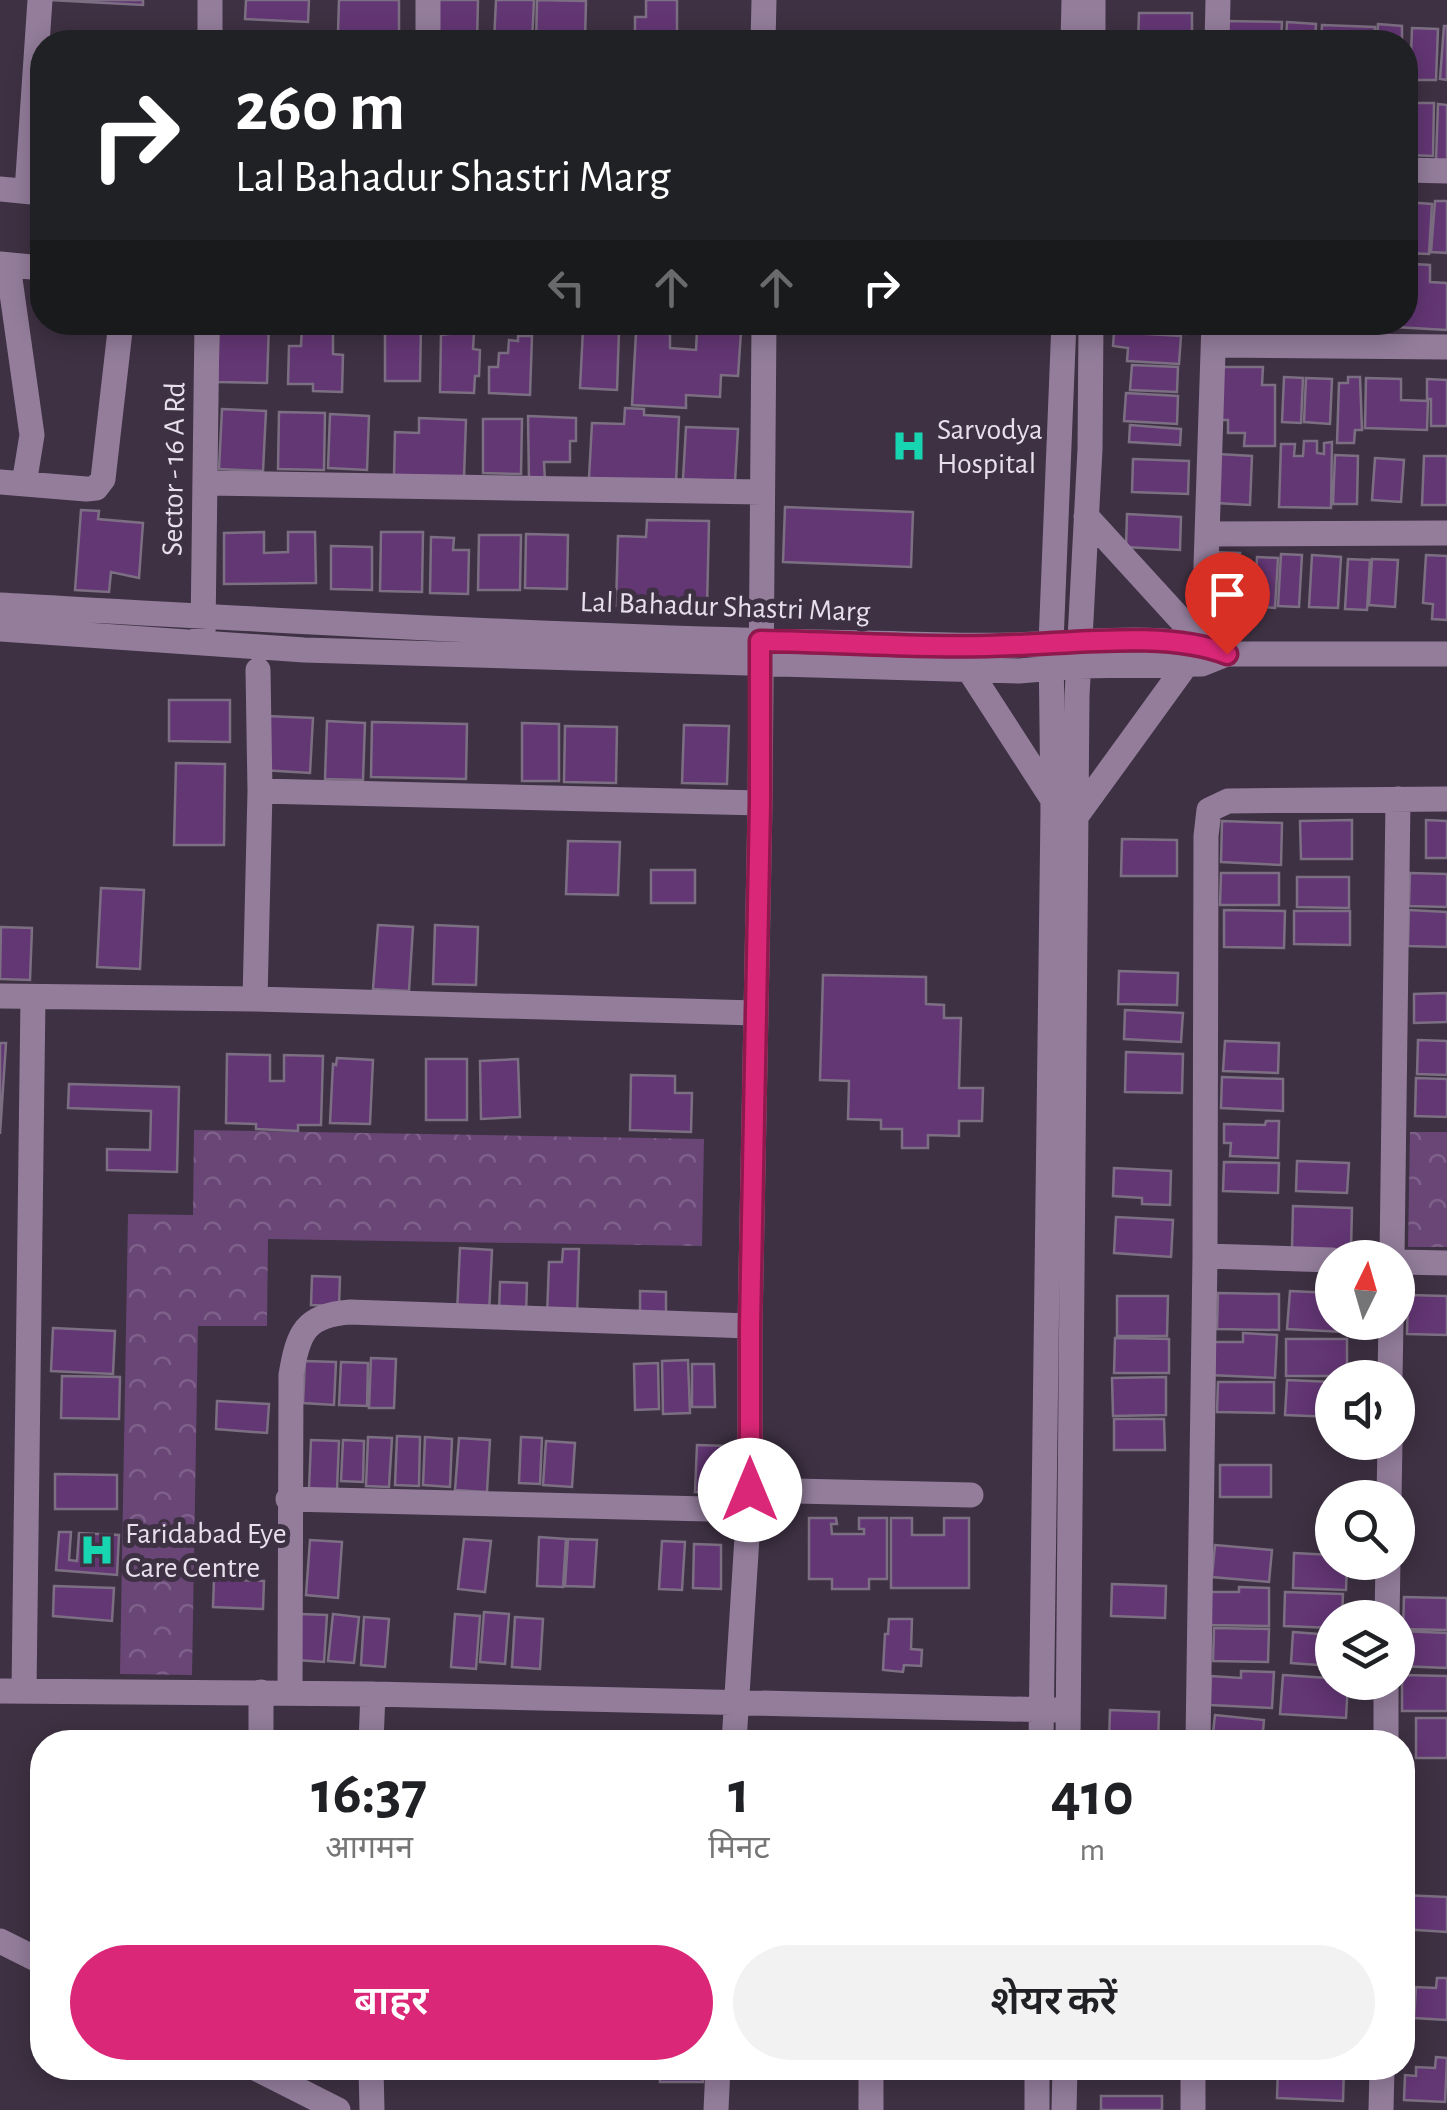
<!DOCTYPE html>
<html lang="hi">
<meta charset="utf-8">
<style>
body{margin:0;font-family:"Alegreya Sans","Noto Sans Devanagari",sans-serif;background:#f2f2f2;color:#202124;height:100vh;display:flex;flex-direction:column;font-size:38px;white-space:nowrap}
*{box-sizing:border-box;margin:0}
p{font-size:32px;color:#757577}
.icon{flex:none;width:55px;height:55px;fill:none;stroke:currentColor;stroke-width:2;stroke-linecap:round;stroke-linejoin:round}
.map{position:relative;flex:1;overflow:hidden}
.sheet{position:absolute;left:30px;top:1730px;width:1385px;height:350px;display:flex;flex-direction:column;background:#fff;border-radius:40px;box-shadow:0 5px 25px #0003}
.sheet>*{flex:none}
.banner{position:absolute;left:30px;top:30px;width:1388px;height:305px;border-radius:40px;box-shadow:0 5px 25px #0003;background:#202124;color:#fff;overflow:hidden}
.needle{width:65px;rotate:5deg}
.tools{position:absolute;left:1315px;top:1240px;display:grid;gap:20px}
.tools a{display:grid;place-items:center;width:100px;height:100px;border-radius:50%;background:#fff;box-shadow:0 5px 25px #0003;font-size:50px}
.pin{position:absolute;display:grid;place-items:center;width:85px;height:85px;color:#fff;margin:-102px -42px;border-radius:50% 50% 50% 0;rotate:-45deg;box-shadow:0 0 10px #0007}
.pin .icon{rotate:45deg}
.me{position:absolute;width:110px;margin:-55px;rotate:0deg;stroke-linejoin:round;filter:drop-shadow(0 0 8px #0008)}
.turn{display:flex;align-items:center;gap:35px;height:210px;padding:0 40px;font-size:45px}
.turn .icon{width:130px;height:130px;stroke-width:2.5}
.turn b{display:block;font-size:70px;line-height:85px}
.lanes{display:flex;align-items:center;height:95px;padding:0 40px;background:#0003;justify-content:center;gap:50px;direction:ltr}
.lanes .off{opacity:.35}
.eta{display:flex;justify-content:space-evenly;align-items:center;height:170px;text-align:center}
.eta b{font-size:60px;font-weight:600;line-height:70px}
.cta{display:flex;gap:20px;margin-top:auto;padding:20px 40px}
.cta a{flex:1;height:115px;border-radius:60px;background:#db2777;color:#fff;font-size:40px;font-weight:600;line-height:115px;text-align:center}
.cta a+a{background:#f2f2f2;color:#202124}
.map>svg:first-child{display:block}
.forest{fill:url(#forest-crowns)}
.building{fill:#633674;stroke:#7d6f83;stroke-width:2.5}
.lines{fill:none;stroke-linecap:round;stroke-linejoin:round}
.minor{stroke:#937d9b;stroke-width:25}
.route-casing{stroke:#8e194d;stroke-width:25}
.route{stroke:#db2777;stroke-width:18}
.labels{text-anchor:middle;stroke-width:10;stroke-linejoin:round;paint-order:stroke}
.poi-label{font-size:30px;fill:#e7dfeb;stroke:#3e3143;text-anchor:start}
.street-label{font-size:30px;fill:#e7dfeb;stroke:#3e3143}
</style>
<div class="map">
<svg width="1447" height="2110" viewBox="0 0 1447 2110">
<defs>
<pattern id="forest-crowns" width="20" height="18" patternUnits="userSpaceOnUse" patternTransform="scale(2.5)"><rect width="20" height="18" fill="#694676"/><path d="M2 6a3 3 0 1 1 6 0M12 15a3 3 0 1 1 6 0" fill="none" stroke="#7e608a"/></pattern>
</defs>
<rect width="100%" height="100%" fill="#3e3143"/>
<path class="forest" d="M1222 323H1390L1389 335 1222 331Z
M194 1130 704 1139 702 1246 268 1239 267 1326H198L192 1675 120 1674 128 1214 193 1215Z
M1410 1132H1447V1247H1408Z"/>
<path class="building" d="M49 0H143V5Z
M246 0H309L308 22 245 19Z
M339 0H399V33L338 32Z
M432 0H478L477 42H431Z
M496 0H534L532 42H494Z
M537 0 586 1 585 42H536Z
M646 0H677V42H635V17H646Z
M1139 13H1192V42H1138Z
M1224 21 1282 22 1281 42H1224Z
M1287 22 1316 24 1315 42H1286Z
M1378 24 1402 26V42H1377Z
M1322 25 1375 27V42H1321Z
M1444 26H1447V80L1440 79Z
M1412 28 1438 29 1436 80H1410Z
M272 33 304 35 303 42H239L240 38 272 40Z
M1411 103H1434L1433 156 1409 155Z
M1438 104 1447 105V160H1436Z
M1435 201H1447V253L1431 252Z
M1405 202 1432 204 1429 254 1405 253Z
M1414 264 1430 265V282L1447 283V330L1395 327 1396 322H1405V281H1413Z
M219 322 269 324 267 383 217 382Z
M1127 322H1186L1185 334 1127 329Z
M385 323 421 324 420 381H385Z
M302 326H333V354L343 355 342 392 313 391V384H288L289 346H301Z
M583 329 619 331 617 390 580 388Z
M697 330 741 332 738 376 721 375 720 397 686 395V408L632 405 636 333 670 334V348L696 350Z
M1114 332 1181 336 1179 364 1127 361 1128 348 1113 346Z
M456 333H474L473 349 480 350 479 376H475L474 393 440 392 441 335Z
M518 336H532L530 395 489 393V367H498L499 353H508L509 340 518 341Z
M1132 365 1178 367 1177 392 1130 390Z
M1218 367H1263L1262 385H1275V446H1244L1245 433H1228V420H1216Z
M1284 377 1303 378 1301 423 1282 422Z
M1348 377H1360L1362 430H1355L1354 443H1337L1339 383H1348Z
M1306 378 1332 379 1330 424 1304 422Z
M1366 378 1401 379V400L1428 401 1427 430 1365 428Z
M1427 379 1447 380V426H1431V399H1427Z
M1126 393 1178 396 1177 424 1124 421Z
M625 408 644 409V415L679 417 676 483 589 478 592 423 624 424Z
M222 409 266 411 263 471 219 469Z
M279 412 325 413 324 470 278 469Z
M330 414 369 416 367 470 328 468Z
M528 416 576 418V441H570V462H544L545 481H529Z
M419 418 466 420 464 478 394 476 395 432 419 433Z
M483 419H522L521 474 483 473Z
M1130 425 1181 429 1180 445 1129 442Z
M686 427 738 429 735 482 683 479Z
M1304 441H1317V453L1324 454V443L1332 442 1331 508 1279 507 1281 444H1295L1294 456H1303Z
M1218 454 1252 456 1250 505 1216 503Z
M1335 455 1358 456 1357 504H1333Z
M1424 456H1447V505H1422Z
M1375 458 1404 460 1401 502 1372 500Z
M1133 459 1189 461 1188 494 1132 492Z
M785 507 913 512 911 567 783 562Z
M81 510 99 511 98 519 143 523 139 578 111 572 109 592 75 590Z
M1127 514 1181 517 1180 550 1126 547Z
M647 520 709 521 707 608 616 606 618 536 646 537Z
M264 532V553L288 552V532H315L316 583 224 584V533Z
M381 532H423L422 592 380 591Z
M526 534 568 535 567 589 525 588Z
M479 535H521L520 590H478Z
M431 537 454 538 453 550H469L468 594 430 593Z
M331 546 372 547V590L331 589Z
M1212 552 1240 553 1238 605 1209 604Z
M1281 554 1302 555 1299 607 1278 606Z
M1312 555 1341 557 1338 608 1309 607Z
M1426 555 1447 556V620L1432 619 1433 604 1423 603Z
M1257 557 1278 558 1275 608 1254 606Z
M1348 559 1370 560 1367 610 1345 609Z
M1372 559 1398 560 1395 607 1369 605Z
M169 700H230V742L169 741Z
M266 716 313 718 310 773 262 770Z
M327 721 365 723 363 780 325 779Z
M372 722 467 724 466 779 371 777Z
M522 723 559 724V781H522Z
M684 725 729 726 727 784 682 783Z
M565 726 617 727 616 783 564 782Z
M176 763 225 764 224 845H174Z
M1352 820V859H1301L1300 821Z
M1426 820 1447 821V858H1426Z
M1222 821 1282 823 1281 865 1221 862Z
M1122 839 1177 840V876H1121Z
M568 841 620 842 618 895 566 894Z
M651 870H695V903H651Z
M1221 873H1279V905H1220Z
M1410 873 1447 874V907L1409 906Z
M1297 877H1349V908L1297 907Z
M101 888 144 890 140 969 97 967Z
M1224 910 1285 911 1284 948 1224 947Z
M1409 910 1447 912V947L1408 946Z
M1294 911H1350V945L1294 944Z
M378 925 413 927 409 991 373 989Z
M435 925 478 927 476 985 433 984Z
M1 927 32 928 30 980 0 979Z
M1119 971 1178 973 1177 1005 1118 1004Z
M823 975 926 977V1004L944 1005V1018H961L959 1088H983L982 1121H959V1136L928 1135V1148H902V1129H881V1120L848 1119 849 1081 820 1080Z
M1447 993V1022L1414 1023V994Z
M1125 1010 1183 1013 1181 1042 1124 1039Z
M1418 1040 1447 1041V1075L1417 1074Z
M1225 1041 1279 1043 1278 1073 1223 1071Z
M0 1043H6L0 1134Z
M1126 1052 1183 1054 1182 1093 1125 1092Z
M227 1054 270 1055V1081H284V1055L323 1056 321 1125H298V1131L256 1129V1124L226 1123Z
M337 1058 373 1060 370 1124 330 1123 333 1064 336 1065Z
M426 1059H467V1120H426Z
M518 1059 520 1117 481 1119 480 1061Z
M631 1075 675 1076V1093H692L691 1132 630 1130Z
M1222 1077 1283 1079V1111L1221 1108Z
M1416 1078 1447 1079V1117L1415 1116Z
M69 1084 179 1087 177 1172 107 1170V1149L150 1150 151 1111 68 1108Z
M1266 1121H1279L1278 1158 1230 1156 1231 1143H1224V1124L1265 1125Z
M1297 1161 1349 1163 1347 1193 1296 1191Z
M1224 1162 1279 1163 1278 1193 1223 1191Z
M1114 1168 1171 1171 1170 1205 1142 1204V1198L1113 1196Z
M1293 1206 1352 1208 1351 1250 1292 1249Z
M1116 1217 1173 1220 1171 1257 1114 1253Z
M460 1248 492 1250 489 1314 457 1313Z
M563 1249H579L577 1318 547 1316 549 1262H562Z
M312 1276 340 1277 339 1306 311 1305Z
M500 1282 527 1283 526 1315 499 1314Z
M640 1291 666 1292V1316H640Z
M1290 1291 1332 1293V1322H1345L1344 1332 1287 1329Z
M1218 1293 1279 1294V1330L1217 1329Z
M1408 1295 1447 1296V1335L1407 1334Z
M1117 1296H1168L1167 1336H1117Z
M53 1328 115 1331 113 1374 51 1371Z
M1243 1333 1277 1335 1275 1378 1209 1375V1342H1243Z
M1115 1338 1169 1339V1373H1114Z
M1286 1339H1347V1376H1286Z
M371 1358 396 1359 394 1408H369Z
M688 1360 690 1413 663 1414 662 1361Z
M305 1361 336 1362 334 1405 303 1403Z
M341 1362 368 1363 367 1406 339 1405Z
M658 1363 659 1409 635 1410 634 1364Z
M692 1364H714L715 1407H692Z
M62 1376 120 1377 119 1419 61 1418Z
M1166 1377V1415L1113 1416 1112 1378Z
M1287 1380 1332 1382V1417L1285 1415Z
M1218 1382H1274V1413L1217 1412Z
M217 1401 269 1404 267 1433 216 1429Z
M1114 1419H1164L1165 1450H1114Z
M397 1436 420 1437 419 1486 395 1485Z
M368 1437 392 1438 389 1487 366 1486Z
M425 1437 452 1439 450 1487 423 1485Z
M521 1437 542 1438 540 1484 519 1483Z
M459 1438 490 1440 487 1492 455 1490Z
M311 1440 339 1441 337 1490 309 1489Z
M343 1440 364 1441 363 1482 341 1481Z
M546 1441 575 1443 572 1487 543 1485Z
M697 1445 728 1446 727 1472H721L720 1493 695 1492Z
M1220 1465H1271V1497H1220Z
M55 1474 117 1475V1509H55Z
M809 1518H836L837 1524H831L832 1534H864V1529H859V1518H887V1579H869V1589H832V1579H809Z
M891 1518H912V1535H944V1518H969V1588H891Z
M59 1532H71L69 1560 77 1561 79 1533 119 1535 117 1575 56 1570Z
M539 1537 566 1539 563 1587 537 1586Z
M464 1539 491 1541 485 1592 458 1589Z
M568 1539 597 1540 594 1587 565 1586Z
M310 1540 342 1542 338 1598 306 1595Z
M662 1541 685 1542 682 1590 659 1589Z
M694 1544 721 1545V1589L693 1588Z
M1215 1545 1272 1550 1269 1582 1212 1577Z
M1294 1553 1332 1555V1562H1347L1346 1590 1293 1588Z
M214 1579 264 1581 263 1609 213 1607Z
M1112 1584 1166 1586 1165 1618 1111 1616Z
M54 1586 114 1588 112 1621 53 1616Z
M1239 1587 1269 1588V1626L1210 1625 1211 1592H1239Z
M1285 1592 1343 1594 1342 1618H1332V1628L1284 1626Z
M1404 1597 1447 1598V1630L1403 1629Z
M484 1612 509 1614 505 1664 480 1662Z
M300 1614 327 1615 324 1662 297 1660Z
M333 1614 359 1617 354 1663 328 1661Z
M455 1614 480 1616 476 1669 451 1667Z
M364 1617 389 1619 385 1667 361 1665Z
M515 1617 543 1619 540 1669 512 1667Z
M889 1619H912L911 1649 922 1650 921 1666 904 1665 903 1672 883 1670 885 1634H888Z
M1214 1628 1269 1629 1268 1662 1213 1661Z
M1401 1631 1447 1633V1668L1400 1666Z
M1293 1632 1332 1635V1666L1291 1663Z
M1241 1671 1274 1672 1272 1708 1210 1705 1211 1676 1241 1678Z
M1283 1675 1328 1678V1682L1348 1683 1346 1718 1280 1714Z
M1402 1675 1447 1676V1711H1402Z
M1110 1710 1159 1712 1158 1742H1109Z
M1215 1715 1264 1720 1262 1742H1212Z
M1416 1718H1447V1758H1416Z
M304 1734 346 1736V1742H303Z
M1402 1895 1447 1897V1932L1402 1929Z
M1437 1978H1447V2020L1414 2018 1416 1987 1436 1988Z
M1436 2057 1447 2058 1445 2102 1404 2100 1405 2075 1416 2076V2067L1435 2068Z
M660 2068H703V2082H660Z
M1278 2068H1344L1343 2101 1277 2098Z
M1101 2096H1162V2110H1101Z"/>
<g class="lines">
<path class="minor" d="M428 0V42
M210 42V0
M763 42 764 0
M1073 42 1074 0
M1093 42V0
M1217 42 1218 0
M1405 170 1447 171
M0 189 42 193
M27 191 40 0
M0 264 42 268
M8 265 32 435 24 484
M1214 345 1447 347
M0 482 86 489 96 488 103 479 121 322
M205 483 762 492
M1086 516 1203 644
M1207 534 1447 533
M0 605C289 621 578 638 867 643 915 644 963 646 1010 645 1075 644 1168 630 1227 654H1447
M0 629 304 650 1019 671 1078 666 1202 664 1227 654
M203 632 207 322
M1203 657 1214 322
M969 670 1053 800
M260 791 760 803
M1078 814 1186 665
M0 996 255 999 755 1013
M255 999 260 791 258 670
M1205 1256 1332 1260
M1392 1258 1398 799
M1398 1262 1447 1263
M1390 1378 1391 1322
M750 1490 971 1495
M1389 1498 1390 1442
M288 1499 750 1510
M1387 1618 1388 1562
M0 1691 373 1694 1055 1710
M24 1691 33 997
M261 1692V1742
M290 1692 291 1375C298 1333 305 1315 350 1312L750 1326
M371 1742 373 1694
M734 1742 750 1490V1326L760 803 764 322
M1041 1742 1053 810 1051 643 1064 322
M1068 1742 1077 696 1090 449 1091 322
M1198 1742 1205 1256 1206 836 1209 810 1228 801 1447 799
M1386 1742V1682
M0 1941 42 1962
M255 2068 338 2110
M371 2068 372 2110
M871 2068V2110
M716 2110 718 2068
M1037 2110V2068
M1064 2110 1065 2068
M1193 2110V2068
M1381 2110 1382 2068"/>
</g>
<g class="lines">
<g class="route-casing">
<path id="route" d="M750 1490V1326L760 803V641C844 642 929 649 1014 645 1076 643 1170 631 1227 654"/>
</g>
<use href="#route" class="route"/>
</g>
<defs>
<g id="hospital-bare" transform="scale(2.7)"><path d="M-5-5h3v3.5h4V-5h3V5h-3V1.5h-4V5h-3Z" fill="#18d5b2" stroke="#3e3143" stroke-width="2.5" paint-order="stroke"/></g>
</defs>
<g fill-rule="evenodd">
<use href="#hospital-bare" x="909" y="446"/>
<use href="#hospital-bare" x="97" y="1550"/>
</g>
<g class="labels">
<g class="poi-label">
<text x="937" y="439">Sarvodya<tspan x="937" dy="34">Hospital</tspan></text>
<text x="125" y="1543">Faridabad Eye<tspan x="125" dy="34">Care Centre</tspan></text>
</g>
<g class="street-label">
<text transform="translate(173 469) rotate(-89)" y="10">Sector - 16 A Rd</text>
<text transform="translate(725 606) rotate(2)" y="10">Lal Bahadur Shastri Marg</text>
</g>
</g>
</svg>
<div class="tools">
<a><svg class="needle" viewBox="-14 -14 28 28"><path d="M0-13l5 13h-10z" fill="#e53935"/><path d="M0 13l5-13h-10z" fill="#757577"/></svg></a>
<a><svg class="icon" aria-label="sound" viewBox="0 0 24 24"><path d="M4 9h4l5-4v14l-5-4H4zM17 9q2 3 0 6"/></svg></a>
<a><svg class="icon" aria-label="search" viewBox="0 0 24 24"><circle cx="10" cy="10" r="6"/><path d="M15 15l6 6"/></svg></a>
<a><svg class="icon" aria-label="layers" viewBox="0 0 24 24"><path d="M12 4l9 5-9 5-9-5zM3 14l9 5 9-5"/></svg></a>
</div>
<div class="pin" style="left:1227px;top:654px;background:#d93025"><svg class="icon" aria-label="arrive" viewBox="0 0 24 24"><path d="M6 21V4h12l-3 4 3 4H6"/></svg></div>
<svg class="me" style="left:750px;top:1490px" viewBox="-20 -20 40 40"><circle r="19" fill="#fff"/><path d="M0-13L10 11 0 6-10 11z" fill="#db2777"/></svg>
<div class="banner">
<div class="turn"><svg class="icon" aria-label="right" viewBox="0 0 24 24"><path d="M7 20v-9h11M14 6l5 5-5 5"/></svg><div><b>260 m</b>Lal Bahadur Shastri Marg</div></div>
<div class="lanes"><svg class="icon off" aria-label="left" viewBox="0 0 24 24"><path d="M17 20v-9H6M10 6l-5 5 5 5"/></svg><svg class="icon off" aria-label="ahead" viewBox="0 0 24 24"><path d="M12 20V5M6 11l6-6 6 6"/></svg><svg class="icon off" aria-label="ahead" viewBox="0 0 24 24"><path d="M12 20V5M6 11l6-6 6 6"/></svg><svg class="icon" aria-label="right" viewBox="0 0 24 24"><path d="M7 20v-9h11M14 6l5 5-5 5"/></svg></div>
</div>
<section class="sheet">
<div class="eta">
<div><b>16:37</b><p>आगमन</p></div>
<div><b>1</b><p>मिनट</p></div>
<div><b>410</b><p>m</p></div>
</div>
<div class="cta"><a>बाहर</a><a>शेयर करें</a></div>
</section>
</div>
